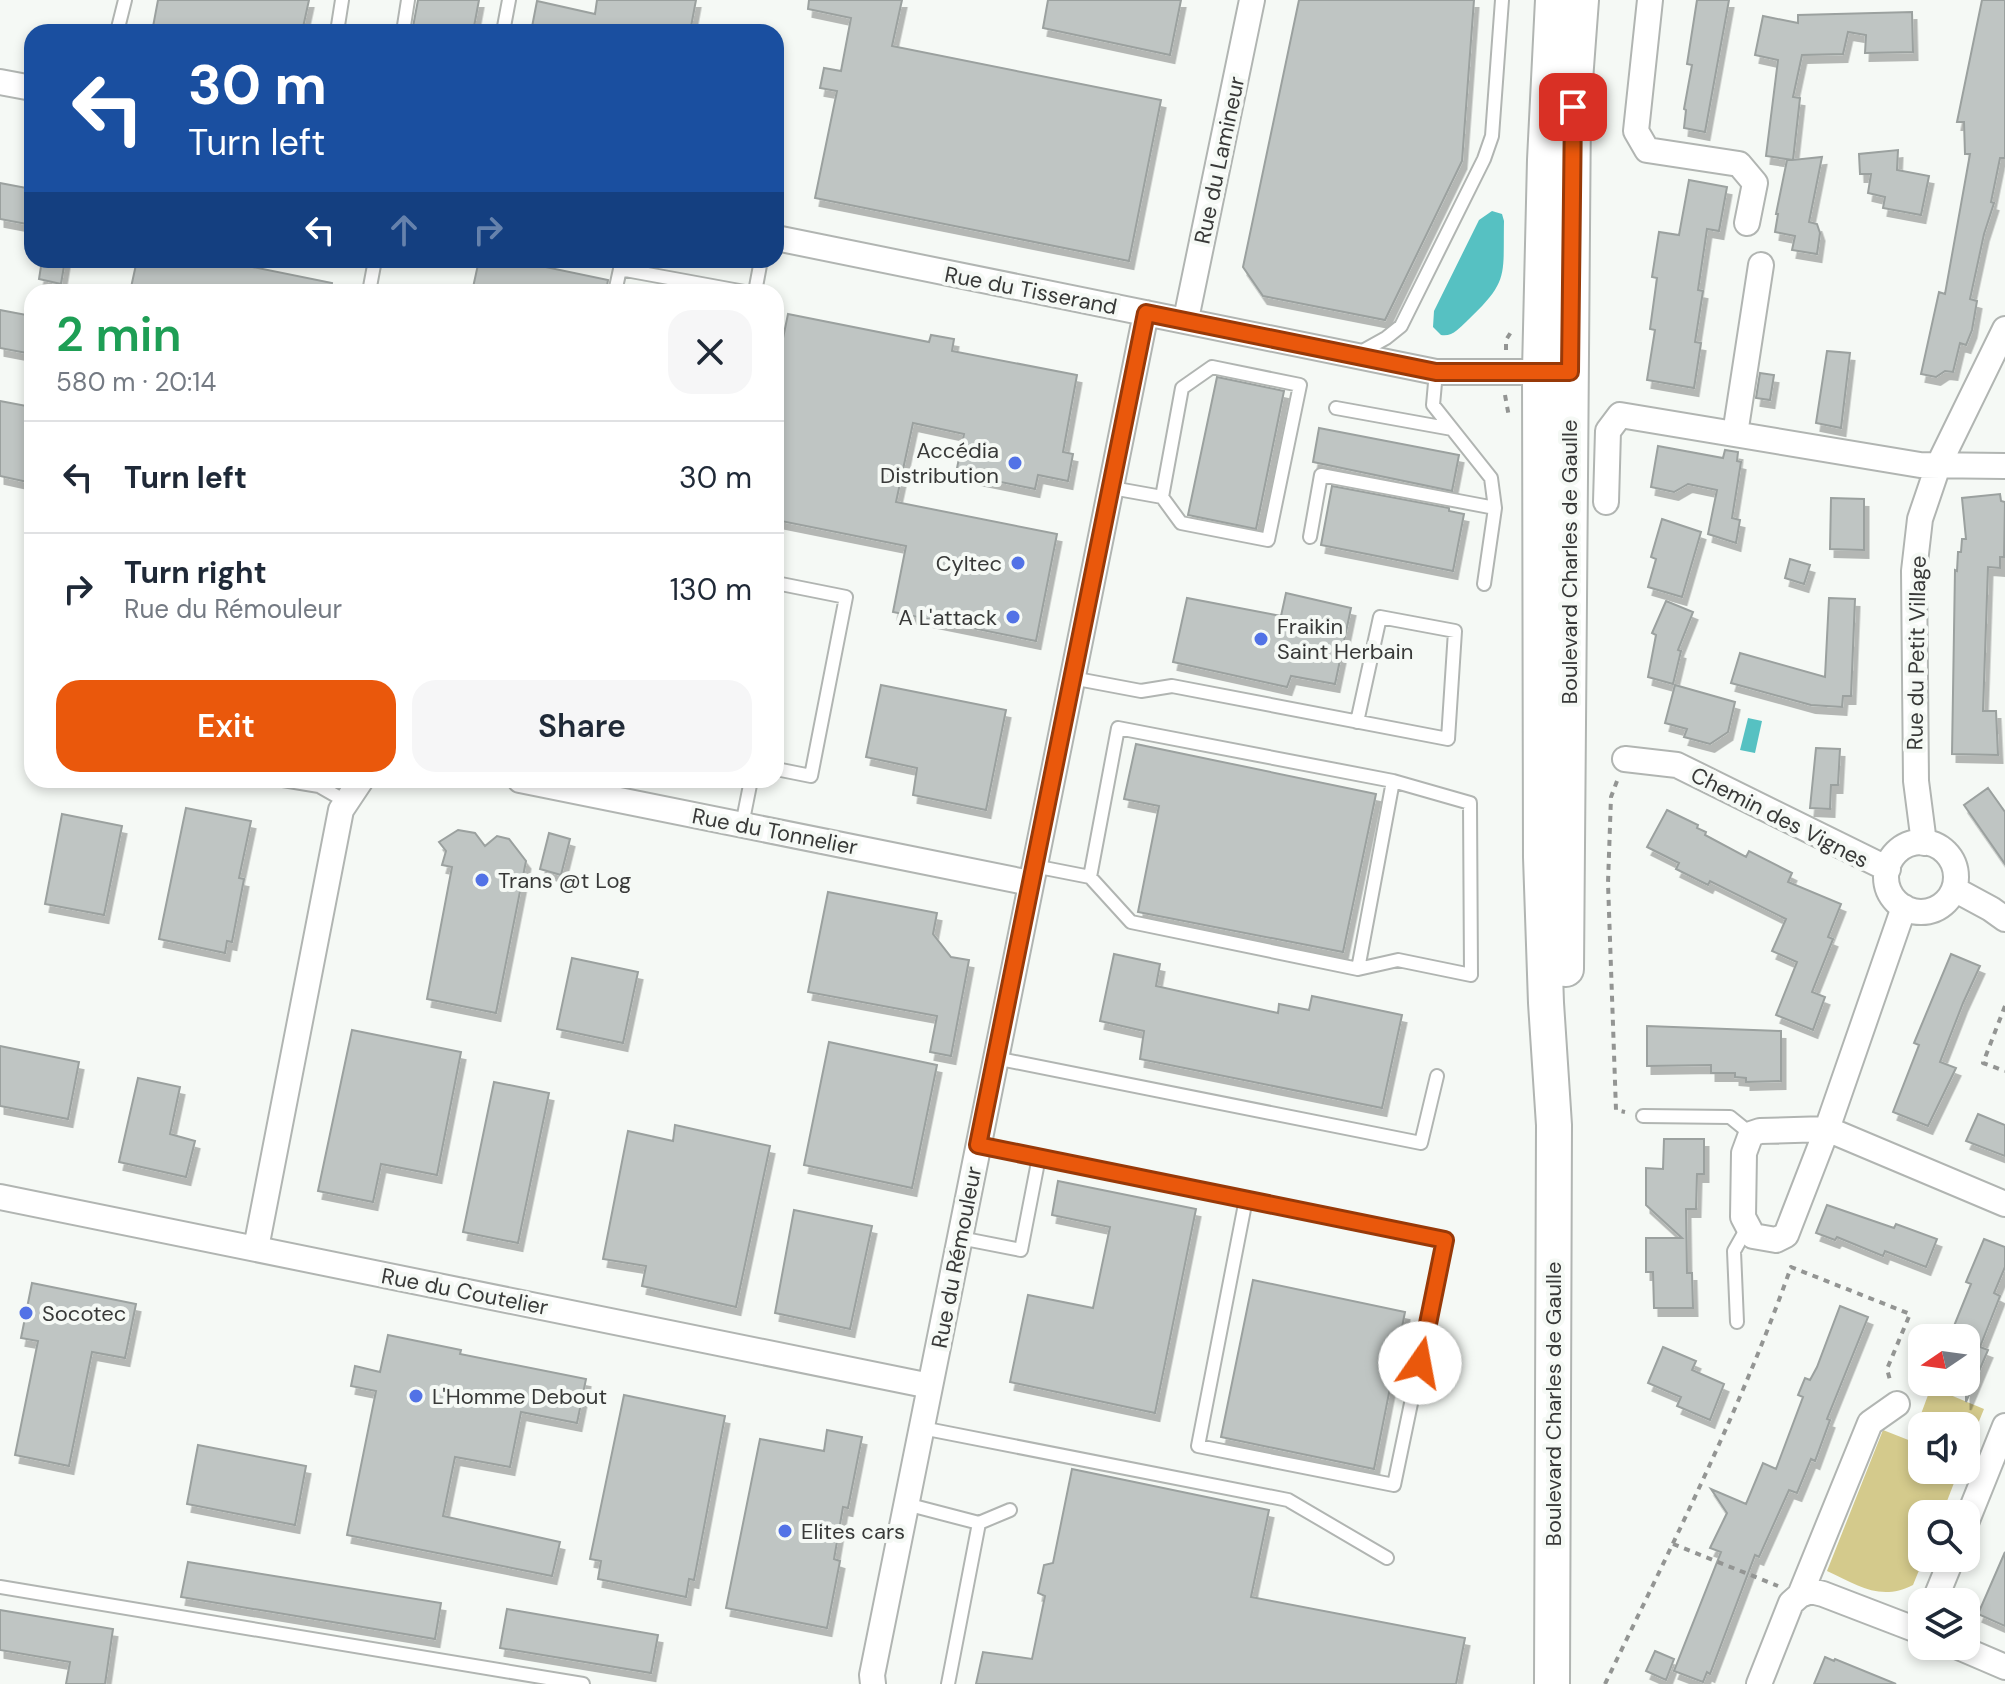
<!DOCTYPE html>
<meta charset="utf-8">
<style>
body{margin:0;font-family:"DM Sans",sans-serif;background:#f6f6f7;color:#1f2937;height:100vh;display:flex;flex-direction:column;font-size:30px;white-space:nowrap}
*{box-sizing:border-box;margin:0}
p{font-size:26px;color:#747a83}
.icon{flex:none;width:44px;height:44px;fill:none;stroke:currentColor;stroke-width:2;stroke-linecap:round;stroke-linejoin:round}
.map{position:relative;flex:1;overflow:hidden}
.side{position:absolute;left:24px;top:284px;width:760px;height:504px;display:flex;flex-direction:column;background:#fff;border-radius:24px;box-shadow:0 4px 12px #0003}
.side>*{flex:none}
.banner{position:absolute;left:24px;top:24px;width:760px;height:244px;border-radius:24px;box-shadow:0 4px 12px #0003;background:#1a4fa0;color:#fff;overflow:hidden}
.needle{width:52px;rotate:257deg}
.tools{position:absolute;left:1908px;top:1324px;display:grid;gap:16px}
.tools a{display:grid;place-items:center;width:72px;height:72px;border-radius:16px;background:#fff;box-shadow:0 4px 12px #0003;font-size:40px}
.pin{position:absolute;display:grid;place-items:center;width:68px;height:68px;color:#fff;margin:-34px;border-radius:16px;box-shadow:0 4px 12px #0006}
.me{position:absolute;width:88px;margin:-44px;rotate:12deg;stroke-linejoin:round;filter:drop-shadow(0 0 6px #0008)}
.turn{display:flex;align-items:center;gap:28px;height:168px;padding:0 32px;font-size:36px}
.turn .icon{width:104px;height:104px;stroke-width:2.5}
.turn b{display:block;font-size:56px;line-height:68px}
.lanes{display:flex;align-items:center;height:76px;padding:0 32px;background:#0003;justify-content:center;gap:40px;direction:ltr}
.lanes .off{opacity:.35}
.round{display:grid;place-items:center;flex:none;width:84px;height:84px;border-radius:24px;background:#f6f6f7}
.headline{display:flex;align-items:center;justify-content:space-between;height:136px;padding:0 32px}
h1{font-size:48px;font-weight:600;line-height:60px;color:#1e9e55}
.primary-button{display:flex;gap:16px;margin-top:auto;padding:16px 32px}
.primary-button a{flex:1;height:92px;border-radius:24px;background:#ea580c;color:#fff;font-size:32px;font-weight:600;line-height:92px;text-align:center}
.primary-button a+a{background:#f6f6f7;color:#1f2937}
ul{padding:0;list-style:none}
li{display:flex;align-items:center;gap:24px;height:112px;padding:0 32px;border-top:2px solid #e0e1e3}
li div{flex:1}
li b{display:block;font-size:30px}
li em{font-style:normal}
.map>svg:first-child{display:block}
.green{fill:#d4ca8c}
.water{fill:#56c1c2}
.building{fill:#bfc5c3;stroke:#9ba19f;stroke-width:2;filter:url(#shadow)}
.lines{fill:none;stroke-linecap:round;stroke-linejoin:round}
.lane-casing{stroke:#b1b5b2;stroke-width:16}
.street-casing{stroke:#b1b5b2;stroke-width:28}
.secondary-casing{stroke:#b1b5b2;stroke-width:38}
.path{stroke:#939593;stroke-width:4;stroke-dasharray:6 6;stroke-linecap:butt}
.lane{stroke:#fff;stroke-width:12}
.street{stroke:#fff;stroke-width:24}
.secondary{stroke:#fff;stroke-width:34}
.route-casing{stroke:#983908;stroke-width:20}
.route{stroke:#ea580c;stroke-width:14}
.poi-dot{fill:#5272e6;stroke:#f5f9f5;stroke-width:3}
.labels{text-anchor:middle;stroke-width:8;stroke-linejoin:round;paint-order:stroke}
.street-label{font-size:22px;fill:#383938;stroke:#f5f9f5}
.poi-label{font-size:22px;fill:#383938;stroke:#f5f9f5;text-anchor:start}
</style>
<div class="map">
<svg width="2005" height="1684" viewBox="0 0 2005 1684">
<defs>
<filter id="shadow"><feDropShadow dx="4.5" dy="8" stdDeviation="0" flood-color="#0004"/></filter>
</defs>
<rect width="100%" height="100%" fill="#f5f9f5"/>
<path class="green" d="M1931 1387 1984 1409 1966 1453V1426H1922V1470H1959L1942 1514H1922L1924 1558 1913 1585C1880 1602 1858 1585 1827 1571L1883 1430 1911 1441Z"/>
<path class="water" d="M1492 211 1502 214 1504 221C1503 277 1509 281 1467 321 1459 328 1453 337 1441 335L1433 327 1434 311 1479 220Z
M1748 718 1762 721 1755 753 1740 750Z"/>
<path class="building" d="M158 0H309L302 32H152Z
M418 0H479L473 32H412Z
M597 0H696L690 32H531L537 1 595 14Z
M809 0H902L892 46 1161 100 1129 261 815 198 837 91 820 88 824 68 841 71 851 18 808 9Z
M1048 0H1181L1170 55 1043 28Z
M1299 0H1474L1462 161 1385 320 1263 296 1243 267Z
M1697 0H1729L1705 132 1684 128 1686 110 1684 109 1692 65 1687 64Z
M1982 0H2005V158H2000L1991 202 1994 203 1984 234 1970 299 1977 301 1972 330 1966 345 1960 343 1953 372 1945 371 1936 377 1921 374 1939 292 1945 294 1970 154H1965L1964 122H1957Z
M1912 12 1913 52 1865 53 1866 35 1848 32 1843 54 1802 55 1793 97 1800 98 1793 160 1822 157 1809 222 1817 224 1820 233 1817 254 1792 250 1795 236 1775 232 1778 214H1776L1787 160H1793L1766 156 1778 60 1755 55 1763 16 1798 23V15Z
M1898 150 1897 170 1929 176 1921 215 1883 208 1885 197 1868 193 1871 174H1860L1859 154Z
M1689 180 1727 187 1719 231 1707 229 1698 290 1703 291 1695 342 1701 343 1694 388 1647 380 1655 330 1650 329 1657 278 1652 277 1659 232 1679 235Z
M0 183 32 189V225L0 219Z
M42 260H65L61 284 39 279Z
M137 260H218L332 283 331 292H130Z
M479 260H531V264L608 280 606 292H472Z
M0 310 32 316V354L0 348Z
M788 314 929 342 931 335 954 339 952 351 1077 375 1063 452 1073 454 1068 481 1038 475 1035 489 956 473 964 434 913 423 896 502 1057 534 1036 641 893 612 906 546 776 520V372Z
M1827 351 1850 353 1841 428 1816 423Z
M1760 373 1774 375 1770 400 1756 398Z
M1217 377 1284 391 1256 529 1188 515Z
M0 401 32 407V483L0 476Z
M1319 428 1459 455 1452 491 1313 462Z
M1658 446 1723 458 1725 450 1738 452 1737 461 1741 462 1732 518 1740 520 1736 543 1708 534 1717 490 1688 484 1674 492 1651 487Z
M1332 486 1449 508V511L1464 514 1453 571 1321 545Z
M2000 494 2001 501 2005 502 2004 557H2000V568L1988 567 1983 711H1996L1998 755 1952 754 1955 570 1957 571 1958 552H1961L1962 539H1966L1962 498Z
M1831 498 1864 499V550L1830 549Z
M1662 519 1701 532 1682 597 1648 587 1656 559 1651 557Z
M1790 559 1810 565 1804 584 1785 578Z
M1286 593 1351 608 1335 684 1291 676 1287 687 1173 662 1187 598 1281 616Z
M1829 598 1855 599 1851 696H1843L1842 707 1811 705 1731 683 1740 653 1825 677Z
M1666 601 1693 612 1678 650 1681 651 1673 684 1648 677 1656 635 1652 633Z
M881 685 1006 710 986 810 913 795 917 768 866 757Z
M1675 685 1735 702 1728 732 1710 744 1684 737 1687 729 1665 723Z
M1136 744 1376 794 1343 952 1138 912 1159 806 1124 799Z
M1816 748 1840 749 1838 785H1831L1830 809 1810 808Z
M1988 788 2005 812V864L1964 805Z
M186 808 251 821 239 878 244 879 232 942 227 941 225 953 159 939Z
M1667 810 1698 825 1697 828 1706 832 1705 835 1746 857 1749 851 1792 873 1788 882 1841 904 1828 937 1833 939 1812 992 1825 997 1813 1030 1776 1015 1797 962 1772 951 1786 919 1710 881 1708 885 1676 869 1679 863 1647 847Z
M62 814 122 826 104 915 45 904Z
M458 830 475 833 485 846 497 836 509 839 526 861 496 1013 427 999 452 867 442 865 446 851 439 842Z
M549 833 570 839 561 875 540 869Z
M828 892 937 913 933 934 951 957 969 960 951 1056 930 1052 937 1016 808 992Z
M1114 954 1160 964 1156 986 1278 1013 1279 1004 1309 1010 1312 996 1402 1015 1382 1108 1140 1059 1144 1031 1100 1021Z
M1951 954 1980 966 1963 1003 1940 1062 1956 1068 1928 1126 1893 1112 1919 1045 1914 1043Z
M572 958 638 972 623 1043 557 1029Z
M1647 1026 1781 1031V1081L1746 1082V1078L1735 1077V1073H1711V1065L1647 1066Z
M352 1030 461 1052 437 1175 381 1164 373 1202 318 1191Z
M829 1042 937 1065 912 1188 804 1165Z
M0 1046 79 1062 68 1119 0 1106Z
M138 1078 180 1087 170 1134 195 1141 186 1177 119 1162Z
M494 1082 549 1093 518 1243 463 1232Z
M1978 1114 2005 1125V1156L1966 1141Z
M675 1125 770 1146 736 1307 642 1286 646 1266 603 1259 628 1131 673 1141Z
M1664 1139H1704V1174H1697L1696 1209H1686L1687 1273H1692L1693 1308H1654L1653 1272H1646V1238H1682L1646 1205V1168L1663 1169Z
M1058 1181 1196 1209 1155 1413 1010 1382 1028 1295 1093 1308 1110 1227 1052 1215Z
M1827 1205 1894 1228 1896 1224 1937 1239 1926 1267 1885 1251 1883 1256 1837 1237 1835 1240 1816 1233Z
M794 1210 872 1226 850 1329 775 1313Z
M1984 1239 2005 1247V1267L1994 1293 2000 1296 1980 1347 1988 1350 1966 1402V1330L1954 1326 1971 1284 1966 1282Z
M1253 1280 1405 1312 1374 1469 1221 1437Z
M32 1283 136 1304 125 1358 92 1352 69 1466 15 1455 38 1341 21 1338Z
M1840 1306 1868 1317 1827 1419 1830 1420 1815 1461 1811 1459 1797 1493 1789 1490 1759 1557 1755 1555 1710 1674 1707 1672 1703 1682 1674 1671 1721 1552 1710 1548 1727 1513 1711 1489 1746 1504 1763 1463 1776 1469 1803 1397 1798 1395 1805 1378 1810 1380 1817 1367Z
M388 1335 461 1350 460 1354 586 1379 577 1423 521 1412 510 1467 455 1457 443 1516 560 1542 552 1576 347 1535 376 1391 351 1386 355 1366 380 1372Z
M1663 1347 1696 1361 1692 1370 1724 1384 1710 1420 1677 1406 1681 1397 1648 1383Z
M624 1395 725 1416 694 1580 689 1579 686 1597 598 1579 601 1561 590 1559Z
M827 1430 862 1437 848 1508 843 1507 834 1559 840 1561 827 1628 726 1608 760 1439 824 1451Z
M198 1445 306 1466 295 1525 187 1504Z
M1072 1469 1269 1510 1251 1597 1465 1638 1456 1684H976L983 1652 1032 1659 1045 1596 1038 1593 1044 1565 1053 1563Z
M2005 1552V1626L1978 1614Z
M188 1562 441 1603 435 1639 181 1597Z
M507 1609 658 1635 651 1673 500 1648Z
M0 1610 113 1629 105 1684H66L70 1662 0 1650Z
M1655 1651 1674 1659 1666 1680 1646 1671Z
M1825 1657 1834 1661 1835 1659 1896 1684H1814Z"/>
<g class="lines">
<g class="lane-casing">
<path id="lane" d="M117 32 125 0
M337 32 342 0
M403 32 408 0
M503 32 509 0
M620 269 745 292
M369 292 375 260
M615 292 622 260
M755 292 761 260
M1359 353 1386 338 1401 326 1484 159 1492 136 1502 0
M1436 372 1433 405 1491 478 1495 508 1484 584
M1336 408 1452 429
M1112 488 1162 497 1182 388 1212 367 1300 385 1268 540 1181 523 1162 497
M1310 537 1321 475 1495 508
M776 583 846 597 811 776 776 769
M1072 678 1141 691 1172 686 1448 739 1455 631 1380 617 1357 722
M283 780 319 786 347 802
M742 825 751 780
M1034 866 1090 877 1131 922 1358 969 1393 781 1118 728 1090 877
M1358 969 1398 960 1471 975 1470 803 1393 781
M995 1058 1421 1143 1437 1076
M1643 1116 1730 1117 1751 1134
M1039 1157 1445 1240 1394 1485 1198 1446 1246 1199
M960 1238 1021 1250 1039 1157 978 1145
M1737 1322 1734 1251 1747 1228
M922 1428 1288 1500 1387 1558
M906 1504 979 1523 948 1684
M979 1523 1010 1510
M0 1587 583 1684"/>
</g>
<g class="street-casing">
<path id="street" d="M1650 0 1636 131 1647 150 1739 164 1755 183 1747 223
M0 82 32 88
M776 238 1436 372H1556
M1186 319 1252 0
M1735 434 1761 265
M1606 502 1608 431 1620 415 1920 465 2005 466
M1625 759 1677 765 1888 869
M520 780 1030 883
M1886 877a35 35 0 1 1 70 0a35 35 0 1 1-70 0Z
M1924 843 1916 781 1914 571 1920 519 1938 466 2005 329
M1954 889 1991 909 2005 919
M1904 907 1827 1129 1786 1235 1776 1240 1753 1236 1743 1217 1744 1153 1751 1134 1760 1131 1827 1129 2005 1204
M0 1197 930 1386
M256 1248 341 810 361 780
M1966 1523 2005 1426
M1800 1595 1811 1591 1823 1594 1922 1632
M1934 1602 1952 1558
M1956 1646 2005 1667
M873 1684 872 1675 1146 313
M1759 1684 1791 1603 1800 1595 1870 1423 1897 1404"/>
</g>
<g class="secondary-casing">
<path id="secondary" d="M1566 969 1573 107 1581 0
M1552 1684 1554 1125 1546 1003 1541 857 1540 371 1545 160 1553 0"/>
</g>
<path class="path" d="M1506 350V340L1511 332
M1505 395 1509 417
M1617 781 1611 797 1608 883 1616 1110 1625 1112
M2005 1006 1983 1063 2005 1071
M1673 1544 1778 1586
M1605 1684C1671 1547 1740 1411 1791 1267L1910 1314 1887 1369 1890 1380"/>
<use href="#lane" class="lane"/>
<use href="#street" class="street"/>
<use href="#secondary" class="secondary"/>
</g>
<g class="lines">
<g class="route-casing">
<path id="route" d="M1420 1363 1445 1240 978 1145 1146 313 1436 372H1570L1573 107"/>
</g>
<use href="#route" class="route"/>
</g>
<g class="poi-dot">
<circle cx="1015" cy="463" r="8"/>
<circle cx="1018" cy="563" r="8"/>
<circle cx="1013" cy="617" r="8"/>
<circle cx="1261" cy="639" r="8"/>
<circle cx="482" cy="880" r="8"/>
<circle cx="26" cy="1313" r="8"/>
<circle cx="416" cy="1396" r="8"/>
<circle cx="785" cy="1531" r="8"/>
</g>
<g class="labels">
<g class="street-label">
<text transform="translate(1219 160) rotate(-78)" y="8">Rue du Lamineur</text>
<text transform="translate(1031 290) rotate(11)" y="8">Rue du Tisserand</text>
<text transform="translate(1569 562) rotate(-90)" y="8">Boulevard Charles de Gaulle</text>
<text transform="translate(1916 653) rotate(-89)" y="8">Rue du Petit Village</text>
<text transform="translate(1780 817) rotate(27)" y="8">Chemin des Vignes</text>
<text transform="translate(775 831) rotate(11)" y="8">Rue du Tonnelier</text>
<text transform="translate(956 1257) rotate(-79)" y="8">Rue du Rémouleur</text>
<text transform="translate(465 1291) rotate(11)" y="8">Rue du Coutelier</text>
<text transform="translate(1553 1404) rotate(-90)" y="8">Boulevard Charles de Gaulle</text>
</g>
<g class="poi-label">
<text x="999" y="458" text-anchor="end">Accédia<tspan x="999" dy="25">Distribution</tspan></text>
<text x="1002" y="571" text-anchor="end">Cyltec</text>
<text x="997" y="625" text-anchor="end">A L'attack</text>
<text x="1277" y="634">Fraikin<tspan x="1277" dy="25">Saint Herbain</tspan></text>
<text x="498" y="888">Trans @t Log</text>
<text x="42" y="1321">Socotec</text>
<text x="432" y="1404">L'Homme Debout</text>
<text x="801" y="1539">Elites cars</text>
</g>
</g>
</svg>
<div class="tools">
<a><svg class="needle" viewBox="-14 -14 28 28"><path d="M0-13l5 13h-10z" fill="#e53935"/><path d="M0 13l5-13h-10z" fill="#747a83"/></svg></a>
<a><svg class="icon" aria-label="sound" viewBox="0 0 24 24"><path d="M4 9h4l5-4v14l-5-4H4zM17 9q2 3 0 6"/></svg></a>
<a><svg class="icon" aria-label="search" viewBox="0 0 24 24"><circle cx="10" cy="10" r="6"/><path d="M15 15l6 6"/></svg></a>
<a><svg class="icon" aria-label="layers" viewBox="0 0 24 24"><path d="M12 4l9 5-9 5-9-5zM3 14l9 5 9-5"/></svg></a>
</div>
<div class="pin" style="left:1573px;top:107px;background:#d93025"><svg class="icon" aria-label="arrive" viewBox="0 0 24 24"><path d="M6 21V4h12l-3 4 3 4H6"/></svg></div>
<svg class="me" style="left:1420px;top:1363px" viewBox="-20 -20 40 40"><circle r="19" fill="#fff"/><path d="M0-13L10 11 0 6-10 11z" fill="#ea580c"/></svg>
<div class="banner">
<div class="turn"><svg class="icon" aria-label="left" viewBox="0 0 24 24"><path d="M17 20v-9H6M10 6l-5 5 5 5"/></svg><div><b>30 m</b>Turn left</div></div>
<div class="lanes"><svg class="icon" aria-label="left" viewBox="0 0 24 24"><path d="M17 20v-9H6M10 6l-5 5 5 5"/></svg><svg class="icon off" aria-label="ahead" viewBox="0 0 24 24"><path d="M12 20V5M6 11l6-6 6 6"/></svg><svg class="icon off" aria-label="right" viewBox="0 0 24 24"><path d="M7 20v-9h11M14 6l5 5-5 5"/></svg></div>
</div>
<section class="side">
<div class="headline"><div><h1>2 min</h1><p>580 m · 20:14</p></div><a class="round"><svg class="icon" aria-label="close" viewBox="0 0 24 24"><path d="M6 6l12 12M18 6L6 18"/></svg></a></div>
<ul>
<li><svg class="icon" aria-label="left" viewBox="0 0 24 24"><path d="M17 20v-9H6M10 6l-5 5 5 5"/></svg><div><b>Turn left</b></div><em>30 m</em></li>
<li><svg class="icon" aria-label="right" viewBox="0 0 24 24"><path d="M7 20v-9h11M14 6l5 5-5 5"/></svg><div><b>Turn right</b><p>Rue du Rémouleur</p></div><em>130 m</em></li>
</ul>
<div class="primary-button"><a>Exit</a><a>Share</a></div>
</section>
</div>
